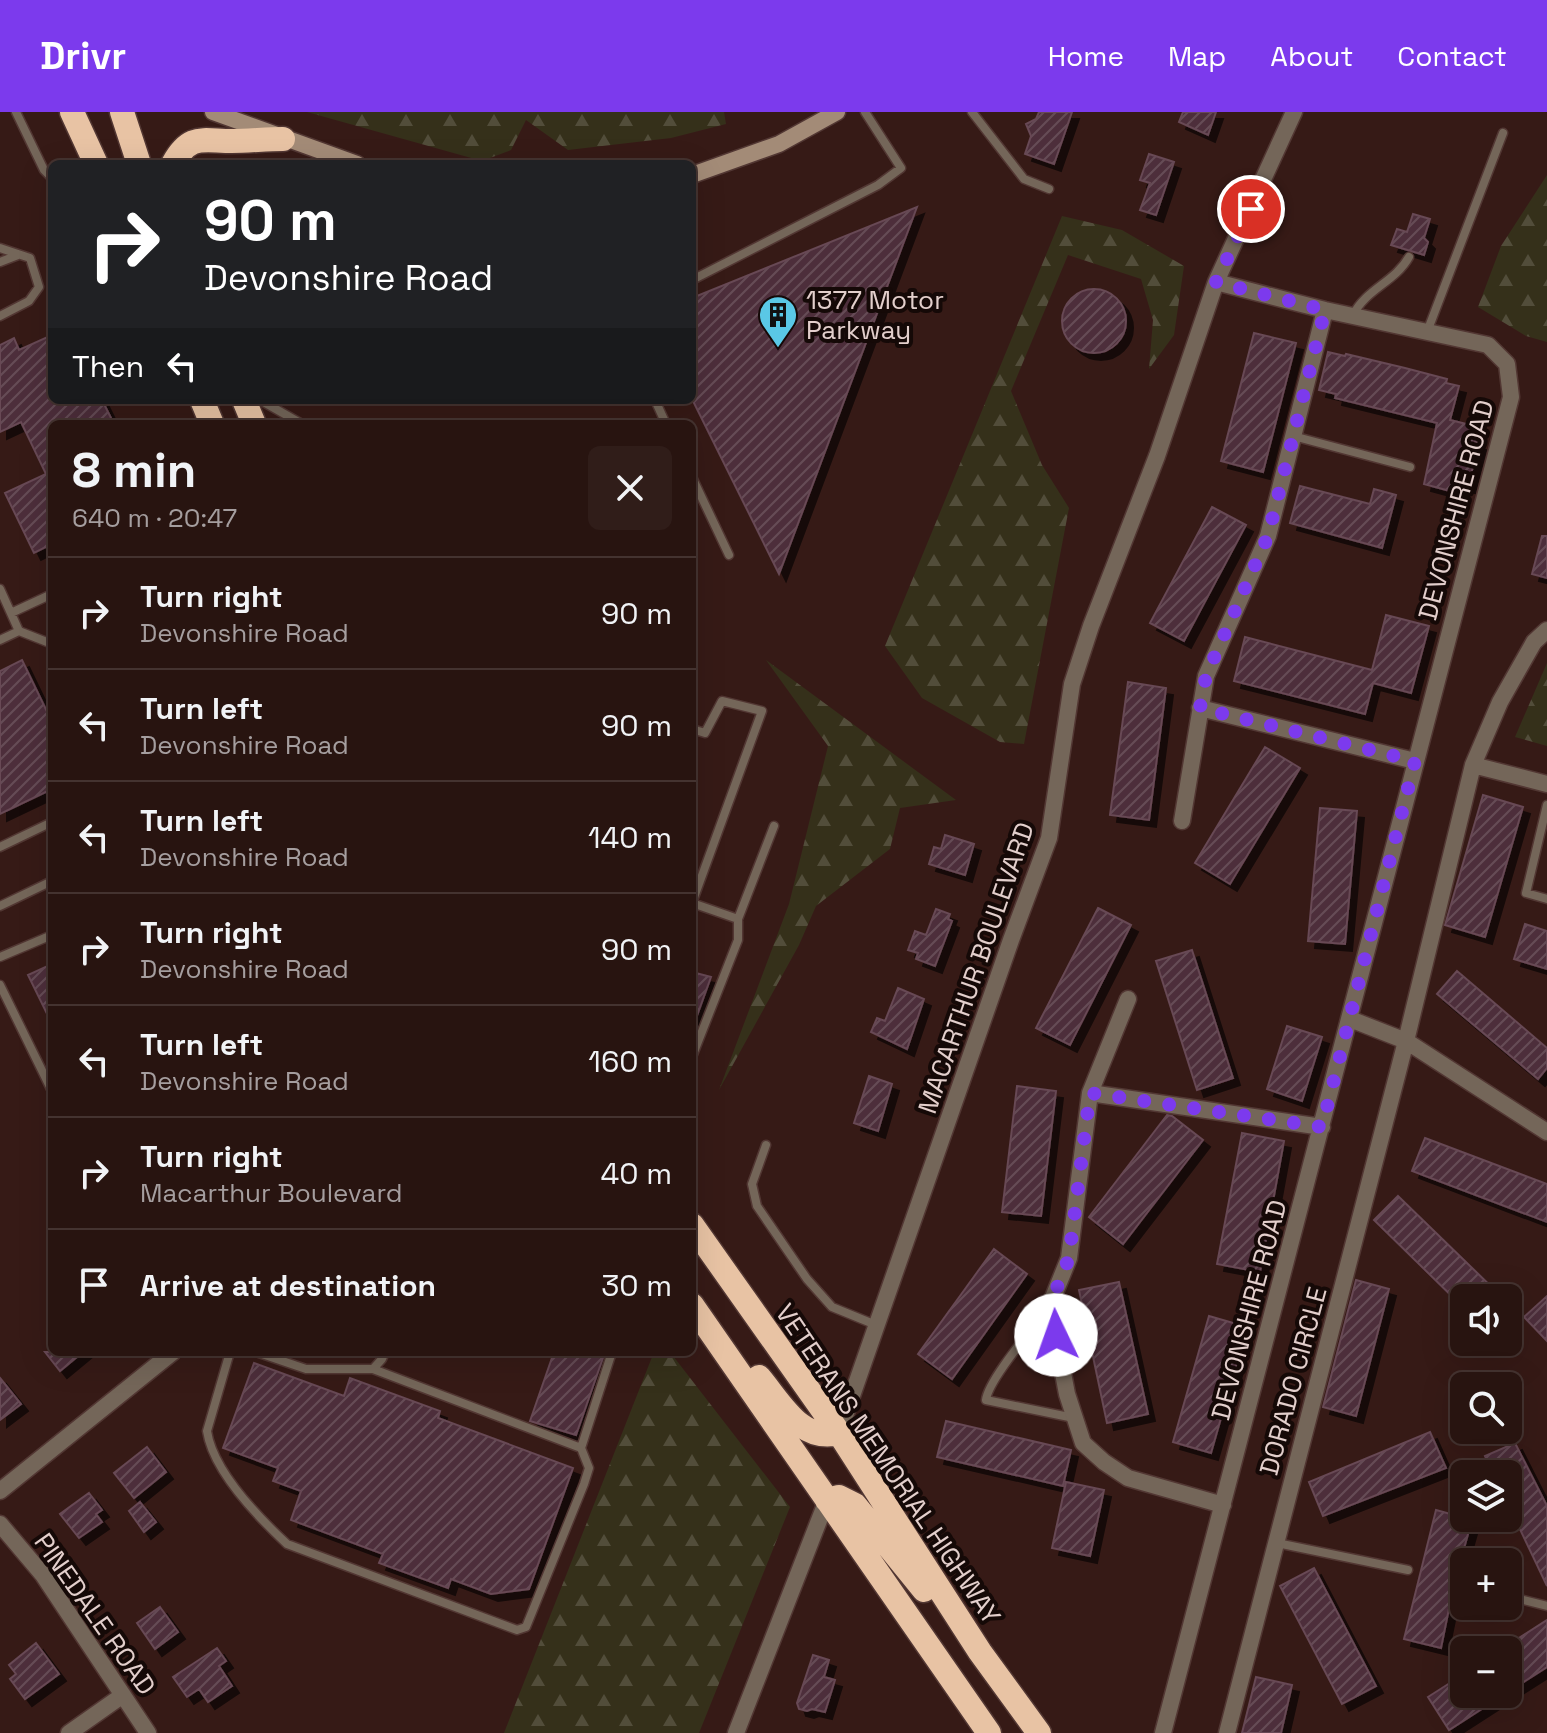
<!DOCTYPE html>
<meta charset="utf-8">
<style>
body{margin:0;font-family:"Space Grotesk",sans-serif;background:#301d19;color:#f1f3f6;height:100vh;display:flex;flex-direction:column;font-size:30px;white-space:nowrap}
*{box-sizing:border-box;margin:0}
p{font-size:26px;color:#a59e9f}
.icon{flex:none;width:44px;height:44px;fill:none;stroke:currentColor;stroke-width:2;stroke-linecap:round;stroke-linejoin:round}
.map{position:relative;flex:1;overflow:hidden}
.sheet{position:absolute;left:48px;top:308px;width:648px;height:936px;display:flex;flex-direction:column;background:#281410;border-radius:12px;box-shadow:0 8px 32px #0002,0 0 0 2px #443330}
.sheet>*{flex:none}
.hud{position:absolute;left:48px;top:48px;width:648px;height:244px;border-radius:12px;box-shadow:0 8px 32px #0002,0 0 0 2px #443330;background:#202124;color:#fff;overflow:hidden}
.fabs{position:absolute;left:1450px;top:1172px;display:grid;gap:16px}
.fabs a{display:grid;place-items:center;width:72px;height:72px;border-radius:12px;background:#281410;box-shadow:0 8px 32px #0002,0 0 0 2px #443330;font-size:40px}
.pin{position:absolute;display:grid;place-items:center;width:68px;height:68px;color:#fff;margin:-34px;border:4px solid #fff;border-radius:50%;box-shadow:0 2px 8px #0007}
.me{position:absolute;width:88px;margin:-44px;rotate:357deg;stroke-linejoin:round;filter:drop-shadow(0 0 6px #0008)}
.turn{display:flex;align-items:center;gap:28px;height:168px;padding:0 24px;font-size:36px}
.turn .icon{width:104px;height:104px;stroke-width:2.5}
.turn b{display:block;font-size:56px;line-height:68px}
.then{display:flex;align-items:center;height:76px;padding:0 24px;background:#0003;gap:16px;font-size:30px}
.round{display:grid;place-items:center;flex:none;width:84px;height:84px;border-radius:12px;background:#301d19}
.headline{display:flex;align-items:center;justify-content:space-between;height:136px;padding:0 24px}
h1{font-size:48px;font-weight:700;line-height:60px}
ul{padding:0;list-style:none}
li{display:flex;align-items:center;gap:24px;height:112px;padding:0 24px;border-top:2px solid #443330}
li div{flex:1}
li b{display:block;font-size:30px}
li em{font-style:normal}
header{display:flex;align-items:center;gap:48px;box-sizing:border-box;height:112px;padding:0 40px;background:#7c3aed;color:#fff}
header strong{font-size:38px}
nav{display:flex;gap:44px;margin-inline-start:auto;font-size:28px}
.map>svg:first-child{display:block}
.forest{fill:url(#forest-firs)}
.building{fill:url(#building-hatch);stroke:#674854;stroke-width:2;filter:url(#shadow)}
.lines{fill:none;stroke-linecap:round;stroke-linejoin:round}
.lane-casing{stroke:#523733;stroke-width:11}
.street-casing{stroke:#523733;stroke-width:19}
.secondary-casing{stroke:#523733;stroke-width:19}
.highway-casing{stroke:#523733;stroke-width:27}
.lane{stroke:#746659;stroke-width:8}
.street{stroke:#746659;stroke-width:16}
.secondary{stroke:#a38b77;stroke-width:16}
.highway{stroke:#e8c3a4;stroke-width:24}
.route{stroke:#7c3aed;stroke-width:14;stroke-dasharray:0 25.2}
.labels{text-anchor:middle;stroke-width:8;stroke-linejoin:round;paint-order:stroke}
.poi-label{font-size:26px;fill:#e3cfcc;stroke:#150907;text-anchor:start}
.street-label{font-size:26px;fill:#e3cfcc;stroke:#150907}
</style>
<header>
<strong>Drivr</strong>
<nav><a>Home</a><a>Map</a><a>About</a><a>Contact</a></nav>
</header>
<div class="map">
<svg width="1547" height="1621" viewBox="0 0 1547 1621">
<defs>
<pattern id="forest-firs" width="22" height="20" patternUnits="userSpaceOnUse" patternTransform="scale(2)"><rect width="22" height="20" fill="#35301a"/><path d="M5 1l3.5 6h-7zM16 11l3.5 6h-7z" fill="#524d3a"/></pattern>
<pattern id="building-hatch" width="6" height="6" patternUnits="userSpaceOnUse" patternTransform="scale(2)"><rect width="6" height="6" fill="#4d2f3b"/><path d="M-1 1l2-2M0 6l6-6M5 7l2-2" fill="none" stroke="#664c56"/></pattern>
<filter id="shadow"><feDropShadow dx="7" dy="7" stdDeviation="0" flood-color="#0009"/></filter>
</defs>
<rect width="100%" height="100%" fill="#361a16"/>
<path class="forest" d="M307 0H724L726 12 671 26 568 38 526 8 511 38 482 49Z
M1547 63V230L1526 224 1478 195 1501 134Z
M1062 104 1122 118 1184 154 1174 223 1149 257 1153 208 1141 167 1068 143 1011 279 1042 353 1069 396 1024 632 1000 630 922 586 885 534Z
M766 548 956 688 900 696 890 737 816 794 799 833 719 978 789 792 828 634Z
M1547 551V634L1515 625Z
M654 1240H670L790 1395 699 1621H504Z"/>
<path class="building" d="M1039 0H1072L1054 52 1025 42 1031 24 1026 12 1036 7Z
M1183 0H1216L1208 23 1179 10Z
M1149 42 1174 50 1156 103 1140 98 1150 71 1140 68Z
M917 95 779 462 692 287V186Z
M1413 102 1430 107 1424 126 1428 130 1424 143 1391 133 1397 117 1407 120Z
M1062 209a32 32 0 1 1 64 0a32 32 0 1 1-64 0Z
M1254 221 1296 231 1263 360 1221 349Z
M52 223V288H102L114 312H52V432L34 441 5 381 46 362 21 310 0 320V233L14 226 19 238Z
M1328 240 1345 244 1346 242 1405 256 1447 267 1446 271 1459 274 1450 308 1479 315 1475 330 1479 331 1468 374 1463 373 1461 382 1424 372 1437 311 1335 286 1336 282 1319 278Z
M1300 374 1370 392 1374 377 1396 383 1382 436 1290 411Z
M1212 395 1246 413 1184 529 1150 511Z
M1542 424H1547V466L1532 462Z
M1386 503 1429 514 1411 581 1373 571 1365 602 1234 569 1245 525 1372 558Z
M22 548 52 610V677L0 702V559Z
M1128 570 1166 576 1149 708 1110 703Z
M1265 635 1300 656 1230 772 1195 751Z
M1483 683 1523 695 1485 825 1445 813Z
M1320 696 1357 699 1345 832 1308 829Z
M945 723 974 732 965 763 929 752 934 735 941 737Z
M1098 796 1131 813 1070 933 1036 916Z
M936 797 950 802 948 807 952 809 935 854 916 847 918 841 908 838 915 819 926 823Z
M1525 812 1547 819V857L1514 847Z
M1192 838 1233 966 1197 978 1156 849Z
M52 852V912L28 863Z
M1457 859 1547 936V956L1538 967 1437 882Z
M692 860 711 865 694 912H692Z
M898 876 924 887 907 937 871 920 877 906 885 909Z
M1287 914 1322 925 1302 989 1267 977Z
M869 964 892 972 878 1019 854 1011Z
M1017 974 1056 979 1041 1104 1002 1100Z
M1167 1003 1172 1004 1203 1028 1123 1132 1089 1105Z
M1242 1021 1284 1029 1260 1160 1217 1152Z
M1425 1026 1547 1072V1110L1412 1059Z
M1398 1084 1503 1186H1464V1196L1374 1108Z
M994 1137 1027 1162 952 1267 918 1242Z
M1356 1168 1389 1177 1356 1304 1323 1295Z
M1119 1170 1148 1302 1107 1311 1079 1178Z
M1547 1184V1229L1524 1205Z
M1209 1204 1247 1215 1211 1341 1173 1330Z
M45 1240H83L60 1259Z
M554 1240H605L576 1323 530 1309Z
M254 1251 344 1284 350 1266 440 1299 438 1306 573 1356 529 1477 491 1482 451 1467 448 1476 379 1451 383 1442 291 1408 301 1379 273 1369 278 1356 223 1336Z
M0 1266 21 1292 0 1308Z
M946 1309 1071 1338 1063 1374 937 1345Z
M1430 1320 1446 1356 1323 1404 1309 1370Z
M1515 1331 1547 1394V1474L1508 1392V1362H1493L1485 1344Z
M147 1335 166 1360 134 1386 114 1361Z
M1066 1370 1104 1378 1090 1444 1052 1436Z
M89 1381 102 1398 96 1402 102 1410 79 1426 60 1402Z
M140 1390 156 1410 144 1420 129 1399Z
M1436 1398 1472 1408 1454 1472 1441 1536 1404 1527Z
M1314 1456 1376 1574 1342 1592 1280 1474Z
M160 1495 178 1520 155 1537 137 1511Z
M1547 1508V1555L1508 1580V1533Z
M36 1531 59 1562 25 1587 10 1567 16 1562 9 1553Z
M217 1536 226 1549 219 1554 232 1574 208 1590 199 1577 187 1585 173 1565Z
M813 1543 829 1548 824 1565 835 1568 825 1600 812 1597 807 1599 799 1597 797 1591Z
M1464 1562V1582H1505L1449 1618 1428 1585Z
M1256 1565 1292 1573 1281 1621H1242Z"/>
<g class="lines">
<g class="lane-casing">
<path id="lane" d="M16 0 44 58 52 66
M972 0 1024 67 1049 77
M0 136 30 146 39 175 29 189 0 204
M0 150 18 143
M692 168 878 73 901 56 865 0
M1353 203C1366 177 1395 170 1409 145
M1427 220 1503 21
M260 288 302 312
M655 288 666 312
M1293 324 1410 355
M692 365 729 443
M0 477 19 519 52 532
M11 501 52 482
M0 528 19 519
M692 617 705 621 722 589 762 599 692 791 738 807 774 714
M1547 693 1526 781 1547 787
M0 735 52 710
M0 794 52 769
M0 845 52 823
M0 873 52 979
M692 945 738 828V807
M766 1033 752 1072 757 1094 807 1167 832 1195 876 1213
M1048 1196C1034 1215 988 1268 986 1288L1074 1306
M230 1240 207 1319C213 1359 258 1405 287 1432L517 1518 526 1515 584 1372 589 1356 581 1336 612 1240
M256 1240 306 1257H373L382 1247 385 1240
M373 1257 581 1336
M1277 1431 1408 1458
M1461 1473H1464
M1508 1484 1547 1494"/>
</g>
<g class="street-casing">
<path id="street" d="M1200 596 1415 649
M1473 653 1547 672
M1182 709 1206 564 1268 424 1325 198
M1128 887 1090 981 1069 1146 1050 1193 1067 1282 1083 1331 1104 1350 1128 1366 1223 1393
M1350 907 1406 929 1547 1020
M1090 981 1322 1015
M839 1321 1011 828 1049 726 1072 572 1091 514 1157 344 1216 170 1294 0
M0 1379 173 1240
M0 1412 43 1463 148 1621
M69 1621 123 1583
M736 1621 827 1388
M1163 1621 1511 285 1507 252 1488 233 1325 198 1216 170
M1227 1621 1406 929 1473 653 1500 590 1534 530 1547 518"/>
</g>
<g class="secondary-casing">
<path id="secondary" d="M213 0 357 52
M692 63 779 32 837 0"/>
</g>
<g class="highway-casing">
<path id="highway" d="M72 0 96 52
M122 0 139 52
M173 52C190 21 202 29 232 29 249 29 266 27 283 27
M202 288 212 312
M244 288 254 312
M692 1113 839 1321 980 1540 1039 1621
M692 1193 989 1621
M759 1265C781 1291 801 1331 839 1321
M827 1388 839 1385 855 1393 924 1478"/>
</g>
<use href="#lane" class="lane"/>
<use href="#street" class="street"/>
<use href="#secondary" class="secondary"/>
<use href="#highway" class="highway"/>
</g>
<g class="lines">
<path class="route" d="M1056 1223 1050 1193 1069 1146 1090 981 1322 1015 1415 649 1200 596 1206 564 1268 424 1325 198 1216 170 1251 97"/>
</g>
<defs>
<g id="building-pin" transform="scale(2)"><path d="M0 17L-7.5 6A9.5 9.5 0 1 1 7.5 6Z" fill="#5ac8e6" stroke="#150907"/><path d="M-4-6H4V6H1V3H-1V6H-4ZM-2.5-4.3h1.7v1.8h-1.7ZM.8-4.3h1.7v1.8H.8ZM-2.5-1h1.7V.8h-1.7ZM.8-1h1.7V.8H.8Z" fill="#111"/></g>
</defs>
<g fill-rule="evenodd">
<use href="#building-pin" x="778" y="203"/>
</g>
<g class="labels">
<g class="poi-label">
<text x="806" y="197">1377 Motor<tspan x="806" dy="30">Parkway</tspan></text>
</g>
<g class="street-label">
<text transform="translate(1456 398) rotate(-75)" y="9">DEVONSHIRE ROAD</text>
<text transform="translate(976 856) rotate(-71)" y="9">MACARTHUR BOULEVARD</text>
<text transform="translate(1249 1198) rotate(-75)" y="9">DEVONSHIRE ROAD</text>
<text transform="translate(1293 1269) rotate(-75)" y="9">DORADO CIRCLE</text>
<text transform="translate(888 1352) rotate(56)" y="9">VETERANS MEMORIAL HIGHWAY</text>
<text transform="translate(95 1502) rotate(55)" y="9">PINEDALE ROAD</text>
</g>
</g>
</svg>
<div class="fabs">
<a><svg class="icon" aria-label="sound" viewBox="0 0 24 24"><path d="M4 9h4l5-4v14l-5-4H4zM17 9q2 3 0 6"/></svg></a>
<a><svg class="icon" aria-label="search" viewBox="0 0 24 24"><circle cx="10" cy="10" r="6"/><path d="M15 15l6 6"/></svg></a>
<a><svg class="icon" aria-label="layers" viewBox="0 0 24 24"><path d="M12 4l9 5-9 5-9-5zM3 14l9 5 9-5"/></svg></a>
<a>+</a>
<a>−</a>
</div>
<div class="pin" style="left:1251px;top:97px;background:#d93025"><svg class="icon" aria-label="arrive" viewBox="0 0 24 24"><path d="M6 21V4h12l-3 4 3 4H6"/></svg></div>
<svg class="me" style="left:1056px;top:1223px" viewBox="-20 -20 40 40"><circle r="19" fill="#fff"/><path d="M0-13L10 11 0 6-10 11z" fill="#7c3aed"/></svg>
<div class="hud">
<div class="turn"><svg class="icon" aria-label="right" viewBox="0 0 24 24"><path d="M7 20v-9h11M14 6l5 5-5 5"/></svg><div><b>90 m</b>Devonshire Road</div></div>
<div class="then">Then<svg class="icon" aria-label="left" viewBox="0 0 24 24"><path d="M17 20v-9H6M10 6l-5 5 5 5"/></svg></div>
</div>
<section class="sheet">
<div class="headline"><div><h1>8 min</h1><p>640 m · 20:47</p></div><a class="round"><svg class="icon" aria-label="close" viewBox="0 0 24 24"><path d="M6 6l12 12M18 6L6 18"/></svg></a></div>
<ul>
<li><svg class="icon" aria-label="right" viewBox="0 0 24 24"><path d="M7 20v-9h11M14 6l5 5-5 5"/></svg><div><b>Turn right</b><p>Devonshire Road</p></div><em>90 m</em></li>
<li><svg class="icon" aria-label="left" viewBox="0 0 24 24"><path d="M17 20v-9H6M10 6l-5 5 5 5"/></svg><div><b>Turn left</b><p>Devonshire Road</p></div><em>90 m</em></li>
<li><svg class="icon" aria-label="left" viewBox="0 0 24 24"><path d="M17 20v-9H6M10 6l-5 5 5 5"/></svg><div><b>Turn left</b><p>Devonshire Road</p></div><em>140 m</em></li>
<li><svg class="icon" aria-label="right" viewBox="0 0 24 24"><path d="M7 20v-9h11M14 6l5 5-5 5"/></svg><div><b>Turn right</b><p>Devonshire Road</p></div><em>90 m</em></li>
<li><svg class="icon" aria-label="left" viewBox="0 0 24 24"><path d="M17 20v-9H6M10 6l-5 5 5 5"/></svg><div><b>Turn left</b><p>Devonshire Road</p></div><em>160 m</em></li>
<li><svg class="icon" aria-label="right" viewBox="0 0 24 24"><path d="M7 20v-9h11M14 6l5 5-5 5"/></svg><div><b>Turn right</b><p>Macarthur Boulevard</p></div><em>40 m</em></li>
<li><svg class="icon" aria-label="arrive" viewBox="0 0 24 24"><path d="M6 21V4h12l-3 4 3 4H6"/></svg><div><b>Arrive at destination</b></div><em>30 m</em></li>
</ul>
</section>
</div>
